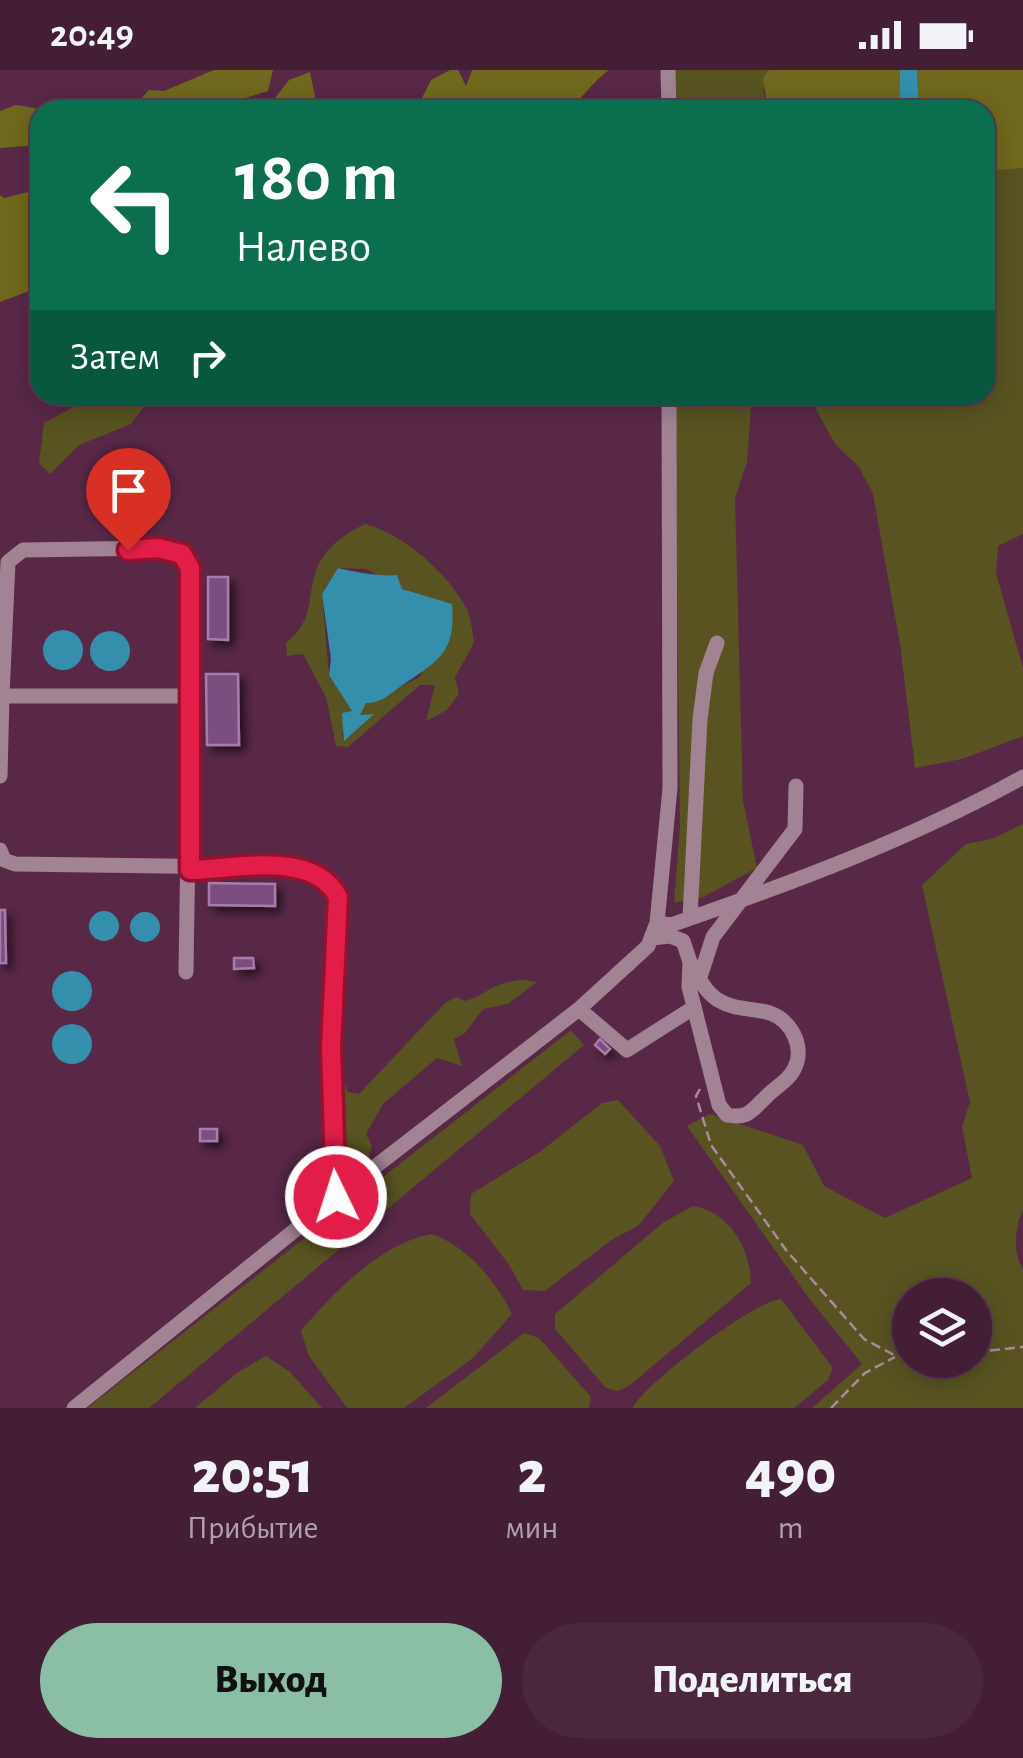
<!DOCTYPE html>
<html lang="ru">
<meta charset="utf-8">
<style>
body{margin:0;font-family:"Alegreya Sans",sans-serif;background:#4a273d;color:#f1f3f6;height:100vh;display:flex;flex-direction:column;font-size:38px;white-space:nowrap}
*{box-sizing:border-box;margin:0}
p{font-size:32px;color:#afa2ad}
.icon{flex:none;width:55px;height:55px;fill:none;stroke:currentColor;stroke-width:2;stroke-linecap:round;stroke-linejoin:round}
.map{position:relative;height:1338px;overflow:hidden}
.side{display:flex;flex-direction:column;background:#431e35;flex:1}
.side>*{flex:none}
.banner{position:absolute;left:30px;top:30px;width:965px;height:305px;border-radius:30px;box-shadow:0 5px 25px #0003,0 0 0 2px #5b3c50;background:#0b6e4f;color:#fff;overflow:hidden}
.tools{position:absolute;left:892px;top:1208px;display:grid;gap:20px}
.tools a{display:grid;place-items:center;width:100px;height:100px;border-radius:50%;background:#431e35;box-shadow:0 5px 25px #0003,0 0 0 2px #5b3c50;font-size:50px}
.pin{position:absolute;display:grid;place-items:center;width:85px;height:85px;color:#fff;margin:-102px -42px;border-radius:50% 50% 50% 0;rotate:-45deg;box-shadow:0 0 10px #0007}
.pin .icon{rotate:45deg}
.me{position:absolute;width:110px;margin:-55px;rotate:356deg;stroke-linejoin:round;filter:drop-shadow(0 0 8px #0008)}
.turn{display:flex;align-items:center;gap:35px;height:210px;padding:0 40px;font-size:45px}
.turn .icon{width:130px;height:130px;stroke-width:2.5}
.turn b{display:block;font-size:70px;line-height:85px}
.then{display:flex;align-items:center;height:95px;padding:0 40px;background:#0003;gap:20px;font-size:38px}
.eta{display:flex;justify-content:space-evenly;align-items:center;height:170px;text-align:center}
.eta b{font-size:60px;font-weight:800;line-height:70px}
.button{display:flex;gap:20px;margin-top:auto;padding:20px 40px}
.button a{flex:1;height:115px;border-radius:60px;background:#8abfa5;color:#111;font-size:40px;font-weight:800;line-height:115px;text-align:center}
.button a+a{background:#4a273d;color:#f1f3f6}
.status{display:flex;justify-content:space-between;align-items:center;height:70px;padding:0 50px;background:#431e35;direction:ltr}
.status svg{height:28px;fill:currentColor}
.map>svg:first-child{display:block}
.green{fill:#585321;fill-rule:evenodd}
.forest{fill:#70681c}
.water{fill:#348fac}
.building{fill:#7b4d7f;stroke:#a77cab;stroke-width:2.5;filter:url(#shadow)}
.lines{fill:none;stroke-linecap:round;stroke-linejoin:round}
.path{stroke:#ab899e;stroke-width:2.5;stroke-dasharray:10 5;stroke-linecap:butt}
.minor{stroke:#a18394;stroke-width:15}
.route-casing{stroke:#92132f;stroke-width:25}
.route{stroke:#e11d48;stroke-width:18}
</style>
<div class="status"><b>20:49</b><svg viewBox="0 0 49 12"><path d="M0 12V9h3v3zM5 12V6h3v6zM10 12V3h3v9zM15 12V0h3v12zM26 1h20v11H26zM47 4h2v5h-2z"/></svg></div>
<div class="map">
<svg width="1023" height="1338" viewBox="0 0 1023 1338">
<defs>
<filter id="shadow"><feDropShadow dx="5.5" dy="5.5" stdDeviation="5" flood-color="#0009"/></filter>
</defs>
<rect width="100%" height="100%" fill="#592847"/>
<path class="green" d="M675 0H769L763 22 769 36 675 40Z
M1023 98V464L998 476 996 503 1023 598V666L962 689 915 698 900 574 873 424 859 397 835 374 812 332 801 325H985V101Z
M168 325 142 339 131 354 79 375 50 404 39 393 44 353 96 325Z
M675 325H752L747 392 735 428 743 731 757 798 703 827 674 833 680 756Z
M365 454C403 464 444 500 464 534 471 544 472 560 474 573L455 607 459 624 447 640 426 651 435 615H420L348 677 336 676 326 627 303 584 287 586 286 573C333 537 283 494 365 454ZM338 498 366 499 411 523 452 534 420 607 366 633 359 645 372 644 341 667 353 641 329 605 322 524Z
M1023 754V1140C1015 1156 1012 1183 1023 1199V1338H812L862 1294 808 1227 687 1056 710 1044 803 1075 824 1116 885 1148 972 1108 962 1057 970 1032 922 815 966 774 992 769ZM910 1225H975V1290H910Z
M524 910 537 912 508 934 483 939 465 963 454 969 462 996 437 988 383 1034 366 1064 372 1076 368 1090 351 1093 341 1071 338 1000 348 1022 359 1024 445 933 456 927 465 931C491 923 491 912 524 910Z
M571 960 584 975 149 1338H87Z
M618 1030 660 1076 674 1111 639 1155 610 1171 545 1221 523 1220 510 1196 470 1144 471 1124 541 1081 602 1033Z
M693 1136C729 1142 750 1177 751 1213L630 1315 618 1321 606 1318 555 1259V1244L664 1152Z
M432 1164C468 1177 495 1210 512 1244L473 1288 404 1338H347L309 1286 301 1261C332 1223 383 1172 432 1164Z
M781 1229 833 1298 828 1310 794 1338H633C643 1315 754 1231 781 1229Z
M524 1263 539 1268 591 1327 589 1338H426Z
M266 1286 290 1302 322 1338H195L237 1303Z"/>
<path class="forest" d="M214 0H273L268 21 206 40H131L149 20 164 21Z
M450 0H458L466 16 472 0H609C592 12 584 27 568 40H416L431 10Z
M769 0H900L899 40H823L815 30 796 40H768L763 8Z
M917 0H1023V98L985 101V40H919Z
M310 2 316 32 296 40H266L289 10Z
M16 35 47 40H40V75L0 78V41Z
M40 119V217L0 232V125L4 128Z"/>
<path class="water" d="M900 0H917L919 40H899Z
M338 498C353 502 384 507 397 505L402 519 452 534C456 585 437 591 401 616 389 625 381 633 366 633L360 645 374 644 344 671 342 643 352 641 329 605 331 589 322 524Z
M43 580a20 20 0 1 1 40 0a20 20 0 1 1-40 0Z
M90 581a20 20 0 1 1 40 0a20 20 0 1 1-40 0Z
M89 856a15 15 0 1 1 30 0a15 15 0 1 1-30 0Z
M130 857a15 15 0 1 1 30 0a15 15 0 1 1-30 0Z
M52 921a20 20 0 1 1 40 0a20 20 0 1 1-40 0Z
M52 974a20 20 0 1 1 40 0a20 20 0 1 1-40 0Z"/>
<path class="building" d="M208 507H228V570L208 569Z
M206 604H238L239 675H207Z
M209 813 275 814V836L209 835Z
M0 840H5L6 893H0Z
M234 888H253L254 898 234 899Z
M600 969 610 979 605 984 595 975Z
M200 1059H217V1071H200Z"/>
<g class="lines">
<path class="path" d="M700 1019 696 1026 711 1075 786 1180 864 1269 896 1286H910
M975 1282 1023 1277
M831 1338 865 1303 895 1287"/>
<path class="minor" d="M668 0 669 40
M0 706 2 626
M0 780 4 790 15 794 305 798 329 808 338 827 331 978 336 1127
M690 848 700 649 706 603 717 573
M657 853 671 855C792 813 911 769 1023 707
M652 868 670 866 683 871 690 892 689 917 719 1035 727 1045C748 1049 751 1041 765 1028 774 1018 787 1012 793 1001 806 980 793 951 770 943 753 938 734 940 718 930 705 922 697 905 690 892
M186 902 192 515 190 497 182 484 158 478 23 480 8 492 2 626H191
M699 910 713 867 795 759 796 716
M579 939 627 980 693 938
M74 1338 336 1127 579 939 648 876 657 853 670 718 669 325"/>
</g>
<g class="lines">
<g class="route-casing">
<path id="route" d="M128 480 158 478 182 484 190 498V800C236 799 314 780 338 827L331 978 336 1127"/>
</g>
<use href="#route" class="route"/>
</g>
</svg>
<div class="tools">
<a><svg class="icon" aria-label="layers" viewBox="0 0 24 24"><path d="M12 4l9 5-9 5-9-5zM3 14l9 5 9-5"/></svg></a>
</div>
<div class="pin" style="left:128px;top:480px;background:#d93025"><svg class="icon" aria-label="arrive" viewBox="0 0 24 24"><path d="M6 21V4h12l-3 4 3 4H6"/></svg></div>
<svg class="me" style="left:336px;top:1127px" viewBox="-20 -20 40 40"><circle r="17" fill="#e11d48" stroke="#fff" stroke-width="3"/><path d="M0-11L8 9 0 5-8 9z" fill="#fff"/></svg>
<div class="banner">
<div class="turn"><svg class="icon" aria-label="left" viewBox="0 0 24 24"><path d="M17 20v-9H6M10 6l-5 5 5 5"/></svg><div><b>180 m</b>Налево</div></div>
<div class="then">Затем<svg class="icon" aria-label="right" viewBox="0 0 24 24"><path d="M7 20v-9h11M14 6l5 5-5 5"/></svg></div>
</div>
</div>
<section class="side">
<div class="eta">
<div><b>20:51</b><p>Прибытие</p></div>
<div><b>2</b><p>мин</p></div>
<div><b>490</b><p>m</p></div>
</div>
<div class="button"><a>Выход</a><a>Поделиться</a></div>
</section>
